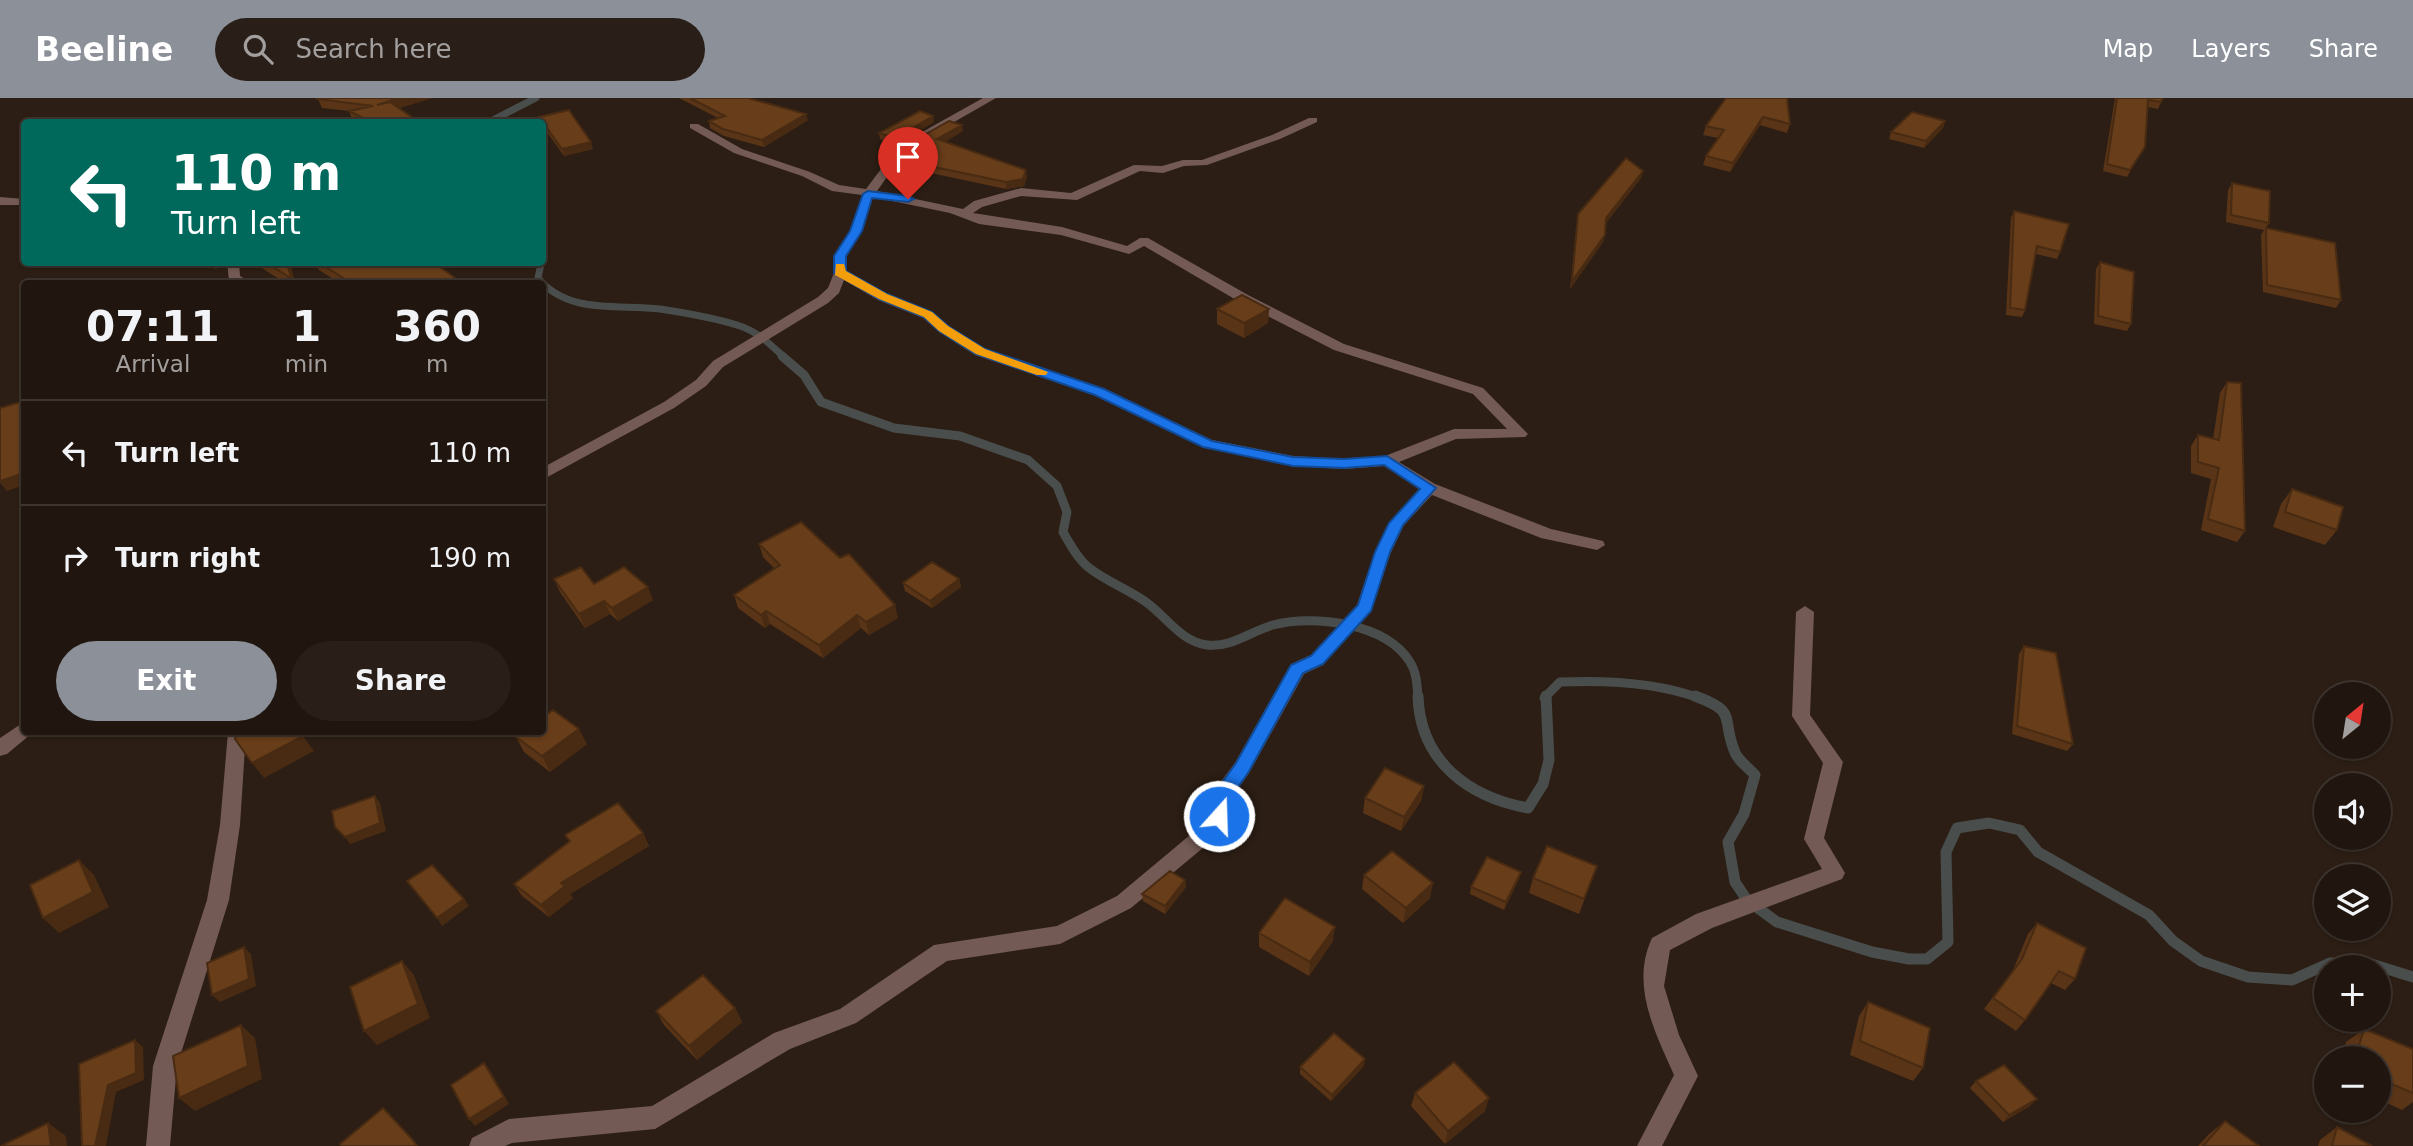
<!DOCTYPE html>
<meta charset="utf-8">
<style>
body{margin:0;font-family:"DejaVu Sans",sans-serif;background:#291f18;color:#f1f3f6;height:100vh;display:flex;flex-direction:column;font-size:26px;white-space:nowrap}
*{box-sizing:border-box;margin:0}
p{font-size:23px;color:#a29f9e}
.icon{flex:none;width:38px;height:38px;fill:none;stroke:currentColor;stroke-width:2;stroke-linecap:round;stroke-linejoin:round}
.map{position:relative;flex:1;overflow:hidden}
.details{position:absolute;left:21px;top:182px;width:525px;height:455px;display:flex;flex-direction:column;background:#21160f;border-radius:7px;box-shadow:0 2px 5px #0004,0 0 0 2px #3e352f}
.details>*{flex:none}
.guide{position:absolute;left:21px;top:21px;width:525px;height:147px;border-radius:7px;box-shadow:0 2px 5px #0004,0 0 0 2px #3e352f;background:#00695c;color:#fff;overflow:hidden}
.needle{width:46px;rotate:30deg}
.tools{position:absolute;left:2314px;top:584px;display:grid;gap:14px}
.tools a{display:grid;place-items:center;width:77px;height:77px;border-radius:50%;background:#21160f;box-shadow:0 2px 5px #0004,0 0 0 2px #3e352f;font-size:35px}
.pin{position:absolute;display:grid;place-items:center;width:60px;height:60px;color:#fff;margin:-72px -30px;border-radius:50% 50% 50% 0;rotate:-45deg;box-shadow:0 0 7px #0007}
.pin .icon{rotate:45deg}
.me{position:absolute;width:77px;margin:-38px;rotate:20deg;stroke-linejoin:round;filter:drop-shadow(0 0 5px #0008)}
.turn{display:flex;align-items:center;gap:24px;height:147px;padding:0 35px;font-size:32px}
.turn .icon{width:91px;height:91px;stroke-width:2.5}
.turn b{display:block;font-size:49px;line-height:60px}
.eta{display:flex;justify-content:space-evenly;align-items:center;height:119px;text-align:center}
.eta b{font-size:42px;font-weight:600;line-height:49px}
.primary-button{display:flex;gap:14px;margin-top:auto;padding:14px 35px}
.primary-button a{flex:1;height:80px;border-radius:42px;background:#8c9099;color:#fff;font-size:28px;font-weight:600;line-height:80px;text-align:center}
.primary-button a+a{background:#291f18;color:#f1f3f6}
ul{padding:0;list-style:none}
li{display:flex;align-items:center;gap:21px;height:105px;padding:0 35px;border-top:2px solid #3e352f}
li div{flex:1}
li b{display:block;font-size:26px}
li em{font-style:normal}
header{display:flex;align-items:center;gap:42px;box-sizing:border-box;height:98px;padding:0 35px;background:#8c9099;color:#fff}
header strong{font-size:33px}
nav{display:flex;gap:38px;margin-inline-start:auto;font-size:24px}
.search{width:490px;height:63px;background:#291f18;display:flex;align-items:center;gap:18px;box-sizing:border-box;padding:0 24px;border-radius:38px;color:#a29f9e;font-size:26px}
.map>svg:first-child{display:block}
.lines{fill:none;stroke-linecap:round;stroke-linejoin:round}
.stream-far2{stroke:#494e4d;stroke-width:7}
.stream-far1{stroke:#494e4d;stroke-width:9}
.stream{stroke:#494e4d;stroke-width:11}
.minor{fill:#735a54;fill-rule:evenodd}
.wall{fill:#593416}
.shaded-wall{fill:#482b12}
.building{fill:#673d1a;stroke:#482b12;stroke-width:2}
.route{fill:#1a73e8;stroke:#114b97;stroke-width:2}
.slow{fill:#f59e0b}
</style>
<header>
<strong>Beeline</strong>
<div class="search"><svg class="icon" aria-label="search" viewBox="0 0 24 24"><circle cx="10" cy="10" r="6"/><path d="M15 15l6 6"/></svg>Search here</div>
<nav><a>Map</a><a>Layers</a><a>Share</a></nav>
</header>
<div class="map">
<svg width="2413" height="1048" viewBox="0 0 2413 1048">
<rect width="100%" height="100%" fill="#2c1e14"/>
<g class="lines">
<path class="stream-far2" d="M489 24 536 0
M542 161 538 180C568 217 619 206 660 211 686 215 716 220 740 228 758 234 771 247 784 259"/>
<path class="stream-far1" d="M782 258 804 277 821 304 894 330 960 338 1028 362 1057 388 1067 414 1063 434C1070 446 1077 460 1088 469 1104 482 1125 490 1143 502 1165 516 1179 543 1207 547 1231 550 1251 533 1273 527 1313 516 1386 525 1410 564 1417 575 1417 588 1418 600
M1544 600 1560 584C1605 582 1656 584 1699 600"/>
<path class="stream" d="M1418 598C1420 663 1468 699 1528 710L1543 686 1549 662 1546 598
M1695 598C1738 614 1721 618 1734 652 1737 662 1748 669 1755 677L1744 716 1728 744 1735 784 1747 802 1777 824 1872 854 1909 861H1927L1948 844 1946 754 1957 730 1989 725 2020 732 2038 754 2149 817 2173 843 2201 863 2248 879 2292 882 2330 865H2368L2413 879"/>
<path class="minor" d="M983 0H996L907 51 877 93 963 111 974 103 1021 90 1071 95 1134 67 1162 68 1183 62H1202L1272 37 1309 20H1317V24L1280 41 1207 67 1184 68 1163 75 1140 73 1077 102 1021 98 982 109 973 115 1062 129 1127 148 1140 140H1148L1248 197 1344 246 1483 290 1525 333 1528 336 1525 339 1456 341 1399 364 1435 386 1551 431 1603 443 1605 447 1597 452 1541 440 1432 397 1404 427 1391 454 1371 513 1323 567 1304 576 1249 675 1230 702 1226 724 1210 744 1131 810 1060 846 947 863 856 925 790 951 655 1031 512 1045 505 1048H469L472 1040 509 1021 652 1008 774 935 840 911 934 847 1057 828 1117 798 1196 732 1209 716 1213 694 1235 665 1291 566 1311 557 1357 507 1375 454 1389 425 1419 391 1384 368 1344 371 1293 368 1203 349 1094 297 975 257 939 234 923 220 878 202 844 182 839 195 828 205 723 269 706 288 674 310 542 382V370L664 304 696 282 713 263 818 199 828 190 834 175V158L850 133 862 97 832 93 802 78 734 55 690 30V26H698L742 51 810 74 839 87 866 91 899 47ZM873 99 950 115 979 126 1061 137 1129 156 1144 148 1238 203 1334 252 1473 296 1507 331H1454L1385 358 1344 361 1293 358 1212 342 1104 291 985 251 949 228 933 214 888 196 846 173V158L862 133Z
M0 99 24 101V107H0Z
M227 164H239L240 178 254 186 229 183Z
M1805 508 1814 514 1810 617 1843 664 1824 740 1845 775 1842 781 1712 830 1670 852 1664 888 1679 937 1698 978 1662 1048H1637L1674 977C1655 934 1630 887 1652 840L1696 816 1822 771 1804 741 1823 665 1792 618 1796 514Z
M24 624V634H32L31 636 7 656 0 658V640Z
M228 634H246L240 727 229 802 177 968 170 1048H146L153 968 207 802 220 727Z"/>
</g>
<path class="wall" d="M432 0 399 10 419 24H357L353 23 349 13 322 10 318 1Z
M679 0H748L808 22 764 49 724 38 710 30 709 23 718 20Z
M1726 0 1790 26 1787 35 1760 27 1730 74 1703 67 1706 58 1718 40 1703 37 1706 28Z
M2115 0H2163L2158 11 2148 9 2141 55 2127 79 2103 73Z
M539 19 593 51 564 58 542 27V24H541Z
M1945 23 1943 30 1924 50 1889 41 1891 34Z
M934 24 896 47 880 41 879 35Z
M963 33 945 44 1027 79 1024 88 1006 91 907 70 905 63 917 54 911 52 910 45Z
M1641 80 1606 125 1605 137 1603 144 1570 191 1578 116Z
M2232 85 2269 125 2266 130 2341 202 2336 210 2263 194 2261 137 2264 132 2226 124 2228 92Z
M2014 113 2060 154 2057 161 2036 156 2025 212 2022 219 2006 217 2011 120Z
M202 164H226L225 168 215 171Z
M252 164H290L295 186H287Z
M315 164H433L458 182 459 186H341L319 172Z
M2100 164 2131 226 2127 233 2094 226 2096 171Z
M1217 211H1269L1268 225 1244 240 1217 226Z
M2227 284 2245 433 2237 444 2201 432 2211 381 2191 375V348L2198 337 2213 341 2220 295Z
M2292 391 2337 432 2325 447 2273 429 2281 406Z
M759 446 898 520 869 537 861 530 823 560 770 526 765 530 738 510 734 497 775 471 763 459Z
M554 481 594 486 653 502 618 523 610 516 585 530 560 494Z
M959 481 961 489 932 510 905 493 903 485Z
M2024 548 2073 646 2067 653 2012 636 2019 556Z
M516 639 587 646 550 674 524 654Z
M1424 688 1421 703 1401 733 1363 715 1365 700Z
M643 735 649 748 570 796 573 800 549 819 522 798 514 786 569 744 565 737Z
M1597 768 1579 816 1529 795 1533 780Z
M1521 774 1519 781 1504 812 1470 796 1471 789Z
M1364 777 1430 800 1403 825 1362 791Z
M1185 782 1186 789 1165 816 1143 803 1142 796Z
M2037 825 2075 881 2065 892 2051 885 2025 922 2016 933 1984 911 2013 872 2028 836Z
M1259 835 1333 843 1309 878 1259 849Z
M1868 904 1923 970 1913 983 1850 957 1859 918Z
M735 910 742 924 697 962 664 927 656 913Z
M2364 931 2413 951V1004L2402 1012 2378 1001V961H2342L2346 944Z
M1364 968 1331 1003 1300 976V969Z
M1976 983 2030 1008 2003 1024 1970 990Z
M1415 995 1485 1013 1445 1046 1411 1008Z
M2225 1023 2259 1048H2198L2209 1036Z
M2337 1029 2372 1048H2318L2320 1042Z"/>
<path class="shaded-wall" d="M399 0H432L381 16 377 7Z
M806 16 808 22 764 49 762 42Z
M933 18 934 24 896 47 895 40Z
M1763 19 1760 27 1730 74 1733 65Z
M1945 23 1943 30 1924 50 1926 43Z
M962 27 963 33 938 48 937 41Z
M591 44 593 51 564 58 562 51Z
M1026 72 1027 79 1024 88 1006 91V84Z
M1643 73 1641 80 1604 127 1606 120Z
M1605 137 1603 144 1570 191 1572 183Z
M182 164H197L185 169Z
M211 164H226L225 168 215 171Z
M287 164H290L295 186H294L291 180Z
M458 182 459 186H449Z
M1269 211 1268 225 1244 240V225Z
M24 375V387L7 393 0 385V383Z
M959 481 961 489 932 510 930 503Z
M648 489 653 502 618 523 612 510Z
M604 503 610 516 585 530 579 516Z
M895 507 898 520 869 537 866 524Z
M766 513 770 526 765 530 761 517Z
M857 517 861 530 823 560 819 547Z
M579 631 587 646 550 674 542 658Z
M303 638 314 653 264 680 252 665Z
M1424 688 1421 703 1401 733 1404 719Z
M375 698 380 705 386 733 350 746 345 739Z
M643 735 649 748 570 796 573 800 549 819 541 807 561 785Z
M79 762 94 777 109 809 59 835 43 820Z
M1521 774 1519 781 1504 812 1506 804Z
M1185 782 1186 789 1165 816V808Z
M1433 785 1430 800 1403 825 1406 810Z
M464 801 469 808 442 828 437 820Z
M1335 829 1333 843 1309 878 1310 864Z
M244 849 251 856 256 888 220 904 212 897Z
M402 863 414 877 430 920 377 947 364 933Z
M735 910 742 924 697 962 689 948Z
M241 927 255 940 262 981 195 1013 179 1000Z
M135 942 143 949 144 982 116 994 106 1048H95L108 987Z
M1365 961 1364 968 1331 1003 1332 997Z
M484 965 490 972 509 1006 475 1028 469 1021Z
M1489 1000 1485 1013 1445 1046 1448 1033Z
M2037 1001 2030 1008 2003 1024 2009 1017Z
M48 1025 66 1038 67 1048H51Z"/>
<path class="building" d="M320 0H399L377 7 390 4 419 24H371L349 13 373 8 318 1Z
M690 0H748L806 16 762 42 723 31 709 23 725 18Z
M1726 0H1787L1790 26 1763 19 1733 65 1706 58 1724 32 1706 28Z
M2117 0H2163L2161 4 2148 2 2145 49 2130 72 2107 66Z
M569 12 591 44 562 51 539 19Z
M920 13 933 18 895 40 879 35Z
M1912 14 1945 23 1926 43 1891 34Z
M949 23 962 27 937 41 1026 72 1023 81 1006 84 905 63 923 49 910 45Z
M1626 60 1643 73 1606 120 1605 137 1572 183 1578 116Z
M2232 85 2270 93 2269 125 2231 117Z
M2014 113 2069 126 2060 154 2037 148 2025 212 2010 210Z
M2266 130 2335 145 2341 202 2267 187Z
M265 164H287L291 180Z
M318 164H433L458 182 449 186H353Z
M2100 164 2134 174 2131 226 2098 218Z
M1242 197 1269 211 1244 225 1217 211Z
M2227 284 2241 285 2245 433 2208 421 2219 370 2198 364V337L2219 342Z
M24 303V375L0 383V310Z
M2292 391 2343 409 2337 432 2285 414Z
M801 424 840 460 849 456 895 507 866 524 857 517 819 547 766 513 761 517 734 497 780 467 759 446Z
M932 464 959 481 930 503 903 485Z
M581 469 594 486 624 469 648 489 612 510 604 503 579 516 554 481Z
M2024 548 2056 555 2073 646 2017 628Z
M553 612 579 631 542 658 516 639 524 634H542V620Z
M240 634H299L303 638 252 665 235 641 236 636Z
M1385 670 1424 688 1404 719 1365 700Z
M375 698 380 725 345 739 335 729 332 713Z
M618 705 643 735 561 785 565 788 541 807 514 786 570 743 565 737Z
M1547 748 1597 768 1584 801 1533 780Z
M1392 753 1433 785 1406 810 1364 777Z
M1487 759 1521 774 1506 804 1471 789Z
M79 762 93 794 43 820 30 787Z
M432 767 464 801 437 820 407 783Z
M1170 773 1185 782 1165 808 1142 796Z
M1285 800 1335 829 1310 864 1259 835Z
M2037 825 2086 850 2075 881 2059 873 2025 922 1993 900 2022 861Z
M244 849 249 881 212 897 207 865Z
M402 863 418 906 364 933 350 889Z
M703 877 735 910 689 948 656 913Z
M1868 904 1930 930 1923 970 1860 943Z
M241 927 248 968 179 1000 173 958Z
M2364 931 2413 951V995L2378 980V961H2355Z
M1334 935 1365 961 1332 997 1300 969Z
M135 942 136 975 108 987 95 1048H82L79 966Z
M1454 964 1489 1000 1448 1033 1415 995Z
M484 965 504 999 469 1021 451 987Z
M2004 967 2037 1001 2009 1017 1976 983Z
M383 1010 413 1042 417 1048H341L340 1046Z
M2225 1023 2259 1048H2203Z
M48 1025 51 1048H1Z
M2337 1029 2372 1048H2332Z"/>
<path class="route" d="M868 93 908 98 914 101 908 104 872 100 862 133 846 158V173L887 196 932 214 948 228 985 251 1104 291 1212 343 1293 359 1344 361 1387 358 1436 390 1403 427 1390 454 1371 513 1323 566 1303 575 1248 675 1229 702 1225 723 1219 725 1212 723 1209 718 1211 700 1236 665 1291 567 1311 558 1358 507 1375 454 1389 425 1420 391 1384 367 1344 370 1293 368 1203 349 1095 297 976 256 939 233 924 219 879 201 834 175V158L850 133 863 96Z"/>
<path class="slow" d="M836 166H844L846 173 887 196 932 214 948 228 985 251 1048 274 1046 277H1037L976 256 939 233 924 219 879 201 835 177Z"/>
</svg>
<div class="tools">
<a><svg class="needle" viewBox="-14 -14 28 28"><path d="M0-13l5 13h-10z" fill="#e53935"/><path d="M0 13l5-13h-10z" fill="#a29f9e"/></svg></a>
<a><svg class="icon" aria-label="sound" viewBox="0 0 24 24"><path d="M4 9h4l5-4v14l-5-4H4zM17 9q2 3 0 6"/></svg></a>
<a><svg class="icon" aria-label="layers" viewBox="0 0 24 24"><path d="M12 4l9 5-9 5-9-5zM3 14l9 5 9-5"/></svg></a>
<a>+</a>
<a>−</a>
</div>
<div class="pin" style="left:908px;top:101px;background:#d93025"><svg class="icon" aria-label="arrive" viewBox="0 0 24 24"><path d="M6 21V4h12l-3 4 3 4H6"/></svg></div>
<svg class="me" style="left:1219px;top:718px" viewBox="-20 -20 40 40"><circle r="17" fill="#1a73e8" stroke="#fff" stroke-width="3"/><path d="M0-11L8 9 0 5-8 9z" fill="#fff"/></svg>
<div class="guide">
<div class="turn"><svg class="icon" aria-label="left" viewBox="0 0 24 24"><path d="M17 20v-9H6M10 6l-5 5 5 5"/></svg><div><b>110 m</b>Turn left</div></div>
</div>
<section class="details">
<div class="eta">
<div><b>07:11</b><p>Arrival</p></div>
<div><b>1</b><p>min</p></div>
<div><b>360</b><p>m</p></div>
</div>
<ul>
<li><svg class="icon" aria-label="left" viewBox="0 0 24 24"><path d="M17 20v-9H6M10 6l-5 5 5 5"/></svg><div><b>Turn left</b></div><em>110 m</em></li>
<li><svg class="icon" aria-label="right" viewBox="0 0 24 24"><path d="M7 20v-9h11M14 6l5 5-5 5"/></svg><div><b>Turn right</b></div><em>190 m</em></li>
</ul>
<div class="primary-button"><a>Exit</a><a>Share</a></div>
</section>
</div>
